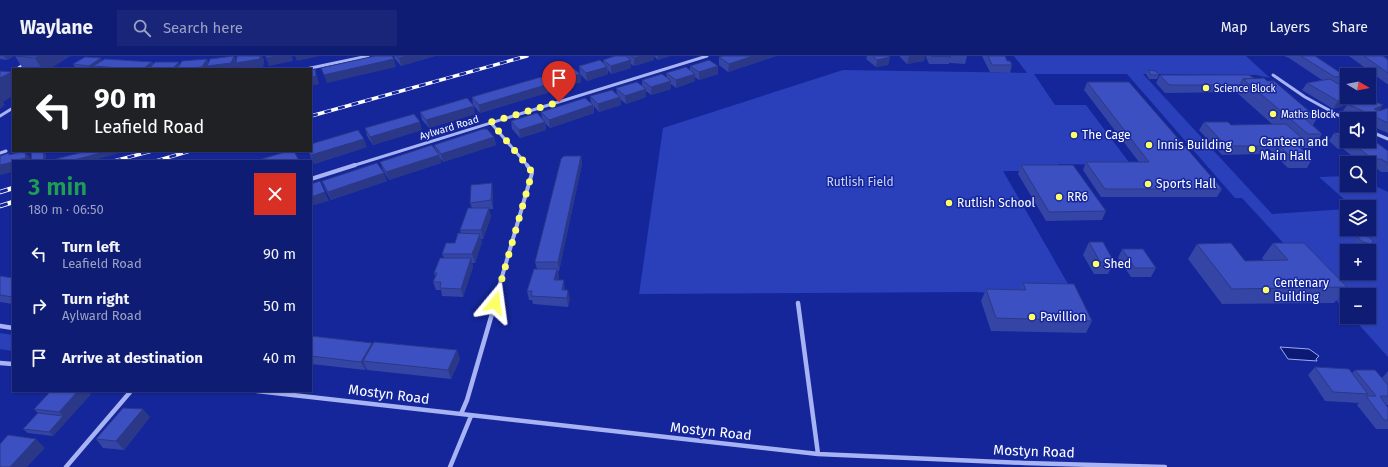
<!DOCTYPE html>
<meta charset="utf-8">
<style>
body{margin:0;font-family:"Fira Sans",sans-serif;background:#182579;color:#f1f3f6;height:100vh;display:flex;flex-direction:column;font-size:15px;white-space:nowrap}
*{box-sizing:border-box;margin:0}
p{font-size:13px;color:#9ba1c5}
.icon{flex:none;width:22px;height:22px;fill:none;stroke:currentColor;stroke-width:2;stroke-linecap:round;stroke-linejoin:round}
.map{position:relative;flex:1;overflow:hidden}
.panel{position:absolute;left:12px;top:104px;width:300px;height:232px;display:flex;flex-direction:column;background:#0f1c74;border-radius:0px;box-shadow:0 1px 3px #0004,0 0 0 1px #2f3a86}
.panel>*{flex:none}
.hud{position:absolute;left:12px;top:12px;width:300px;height:84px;border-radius:0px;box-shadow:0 1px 3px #0004,0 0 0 1px #2f3a86;background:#202124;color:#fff;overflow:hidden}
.needle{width:26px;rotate:100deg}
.fabs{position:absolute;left:1340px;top:12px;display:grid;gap:8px}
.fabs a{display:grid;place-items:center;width:36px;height:36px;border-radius:0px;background:#0f1c74;box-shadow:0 1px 3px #0004,0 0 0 1px #2f3a86;font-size:20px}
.pin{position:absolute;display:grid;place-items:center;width:34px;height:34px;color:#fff;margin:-41px -17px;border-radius:50% 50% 50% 0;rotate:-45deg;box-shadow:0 0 4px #0007}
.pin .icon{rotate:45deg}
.me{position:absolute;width:44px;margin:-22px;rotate:16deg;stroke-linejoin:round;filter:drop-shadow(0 0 3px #0008)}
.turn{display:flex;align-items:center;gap:14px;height:84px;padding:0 16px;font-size:18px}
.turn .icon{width:52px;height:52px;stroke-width:2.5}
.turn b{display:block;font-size:28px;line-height:34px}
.round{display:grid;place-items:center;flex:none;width:42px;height:42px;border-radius:0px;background:#182579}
.summary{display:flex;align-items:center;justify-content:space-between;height:68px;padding:0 16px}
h1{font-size:24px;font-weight:600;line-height:30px;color:#1e9e55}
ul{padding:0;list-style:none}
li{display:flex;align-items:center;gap:12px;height:52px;padding:0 16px}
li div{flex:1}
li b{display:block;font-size:15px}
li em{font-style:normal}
header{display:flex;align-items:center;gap:24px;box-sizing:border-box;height:56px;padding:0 20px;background:#0f1c74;border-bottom:1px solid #2f3a86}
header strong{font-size:19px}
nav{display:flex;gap:22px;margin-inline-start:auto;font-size:14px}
.search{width:280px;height:36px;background:#182579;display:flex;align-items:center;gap:10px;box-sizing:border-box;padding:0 14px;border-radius:0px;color:#9ba1c5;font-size:15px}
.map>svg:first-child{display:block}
.green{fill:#2a40ba;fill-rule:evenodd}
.water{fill:#0c1a76;stroke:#9aa9f6}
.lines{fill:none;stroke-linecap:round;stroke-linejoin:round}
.minor-far2{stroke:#a7b3f3;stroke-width:3}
.minor-far1{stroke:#a7b3f3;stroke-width:4}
.minor{stroke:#a7b3f3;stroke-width:4.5}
.secondary{fill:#d7dcfd;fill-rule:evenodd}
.rail-far1-casing{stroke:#fff;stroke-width:3.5}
.rail-casing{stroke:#fff;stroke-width:4.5}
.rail-far1{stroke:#14269a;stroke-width:2.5;stroke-dasharray:7;stroke-linecap:butt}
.rail{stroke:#14269a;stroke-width:3;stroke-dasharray:8;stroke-linecap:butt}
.wall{fill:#3445a6}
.shaded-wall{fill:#2b3887}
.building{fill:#3d50c1;stroke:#2b3887}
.route{stroke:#fdff69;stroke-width:7;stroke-dasharray:0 12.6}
.poi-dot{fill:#fdff69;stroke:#14269a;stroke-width:1.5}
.labels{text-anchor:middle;stroke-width:3;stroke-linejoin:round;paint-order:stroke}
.far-poi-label{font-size:10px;fill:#fff;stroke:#14269a;text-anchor:start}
.far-street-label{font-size:10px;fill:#fff;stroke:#14269a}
.poi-label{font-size:12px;fill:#fff;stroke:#14269a;text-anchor:start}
.park-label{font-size:12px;fill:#cfd6fd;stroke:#14269a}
.near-street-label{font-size:14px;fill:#fff;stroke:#14269a}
</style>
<header>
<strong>Waylane</strong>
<div class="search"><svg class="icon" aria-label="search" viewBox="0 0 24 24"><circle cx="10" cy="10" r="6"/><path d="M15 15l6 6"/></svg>Search here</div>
<nav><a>Map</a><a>Layers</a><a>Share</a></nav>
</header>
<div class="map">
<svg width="1388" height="411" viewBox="0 0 1388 411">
<rect width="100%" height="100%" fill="#14269a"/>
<path class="green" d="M1014 0H1246L1270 22 1256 19 1143 18 1272 158 1347 153V173H1369V151H1353L1319 121 1347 120V129H1369V127L1388 136V301L1352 261H1369V239H1347V256L1242 142H1235L1127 18H1034L1055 49H1086L1131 109 1058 108 1062 115H1003L1075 240 971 236 639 238 663 72 843 14 1027 17ZM1347 195H1369V217H1347Z
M0 277 13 279V295L0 293Z"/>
<path class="water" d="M1280 291 1309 293 1319 300 1316 303 1317 305 1288 303Z"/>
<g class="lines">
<path class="minor-far2" d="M306 13 368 0
M1273 19 1305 41 1347 64
M0 60 13 52
M491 67 528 110
M1369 75 1388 83
M0 97 6 95
M352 110 707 0"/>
<path class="minor-far1" d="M311 123 355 109
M495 245 532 117 527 109"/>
<path class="minor" d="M798 247 818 398
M0 270 13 272
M0 307 13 308
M257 335 818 398 1025 407 1165 411
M461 358 467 344 496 244
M66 411 131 335
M450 411 471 360"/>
<path class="secondary" d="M35 0H42L21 13H14Z"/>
<g class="rail-far1-casing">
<path id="rail-far1" d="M311 60 527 0
M114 105 152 95
M156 105 190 95"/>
</g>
<g class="rail-casing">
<path id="rail" d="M0 136 13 132
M0 150 13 146"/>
</g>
<use href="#rail-far1" class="rail-far1"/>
<use href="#rail" class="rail"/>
</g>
<path class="wall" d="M0 0H14L7 4 0 3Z
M15 0H70L51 12 52 13H23Z
M234 0 236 5 237 0H262L264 4 263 11 250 13H238L237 9 235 13H76L73 8 102 4 152 6 154 8 180 9 207 3 208 6Z
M394 0H435L401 10 395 3Z
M615 0H670L658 4 654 0V4L634 10 631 8V12L611 18 608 14V18L587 25 580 18 581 26 551 35 550 34V36L480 57 473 49 472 41 542 22V20L580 18 579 10 603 8V4Z
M723 0H776L728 16 719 9V1Z
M867 0H888L890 1 888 9 876 11 866 3Z
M900 0H925L924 5 907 8 900 1Z
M926 0H967L965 8 950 7 949 6V8H929L926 1Z
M982 0H1005L1007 5 1012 9 1010 17 990 16Z
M1284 0H1315L1345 20 1340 27 1347 41H1359L1356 46 1383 49 1379 55 1388 52V77L1369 69V63H1357L1342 56 1347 49 1333 53 1302 34 1307 27 1322 24 1289 2Z
M1349 0H1383L1388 4V28H1387Z
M690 10 718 18 699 24 695 21V25L676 32 671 28V33L651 39 646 35V41L626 48 620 43 621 49 599 56 594 50V57L550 72 545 67 546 74 520 82 512 73 511 65 542 62 541 56 591 47 590 40 617 38 616 32 642 30V24L667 22 666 17 690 14Z
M1148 14 1159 19 1157 23H1149L1146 18Z
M1160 19 1254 22 1317 62 1313 69 1322 78 1313 92H1301L1312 103 1307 112H1288L1269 93H1266L1263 98 1222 99 1199 74 1204 66 1231 69 1272 68 1236 36 1165 37 1156 27Z
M1087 26 1222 133 1217 141H1101L1083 114 1086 106H1139L1084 34Z
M420 56 475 58 429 72 422 64Z
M365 72 422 74 373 89 367 80Z
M1334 77H1347V85H1369L1388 95V116H1381L1375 111 1369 112V107H1361L1342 92 1338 93 1329 85Z
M494 81 496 89 443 106 440 102 441 107 389 124 383 114 380 106 435 94 434 89Z
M367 91 314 108 308 95H311Z
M581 100 582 108 559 215H558L559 222 558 224 565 233V234L570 243 568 251 533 248 532 244H529L527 235 537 213 535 206Z
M1021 109 1106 155 1102 164 1046 165 1018 118Z
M322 125H387L331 144 325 133Z
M493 136V153H489L491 161 483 183H481L482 186 475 207H472L473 211 463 241 442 240 441 234H436L433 226 435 220 434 217 444 202 442 198 455 187 461 178 460 174 472 152 470 147Z
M1360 179 1373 185 1367 192 1360 191 1355 187Z
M1089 186 1114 206 1108 218H1094L1083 199Z
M1273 187 1347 231 1334 247 1222 248 1188 203 1197 188 1245 205H1264L1262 202Z
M1122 193 1156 212 1151 221H1131L1118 202Z
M0 220 13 222V248L0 246Z
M1023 227 1092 265 1086 277 991 275 981 245 986 233 1020 234Z
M311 280 372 287 373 288 460 303 451 323 367 314 366 312 365 314 311 308Z
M1315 311 1352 317 1355 314 1382 322 1388 315V349H1386L1388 352V373H1376L1357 349 1359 347 1325 345 1308 319Z
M91 338 53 380 28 377 23 373 38 357 34 353Z
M150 361 124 394 103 392 96 383Z"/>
<path class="shaded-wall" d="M4 0H14L7 4Z
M39 0H44L52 13H42L35 2Z
M44 0H70L51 12Z
M234 0 237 7 260 0H262L264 4 263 11 250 13H238L237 9 235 13H203L202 11 207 3 210 10Z
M277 0H292L293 5 269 10 266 2Z
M295 0H320L297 5Z
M407 0H435L401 10 399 2Z
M642 0H654V4L634 10V2Z
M658 0H670L658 4Z
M753 0H776L728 16 729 8Z
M909 0H925L924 5 907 8Z
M890 1 888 9 876 11 877 4Z
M101 2 105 10H93L95 13H91L89 10Z
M394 3 396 11 327 27 324 19Z
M631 4V12L611 18V10Z
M152 6 156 13H143Z
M179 6 182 12 172 13Z
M718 10V18L699 24V16Z
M607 11 608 18 587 25 586 17Z
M315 13 317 21 319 28 311 30V21Z
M12 16 13 17V40L3 46 5 49 0 53V22Z
M580 18 581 26 551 35 550 28Z
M695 18V25L676 32V24Z
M671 25V33L651 39V31Z
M549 28 550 36 480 57 479 49Z
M646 33V41L626 48 625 40Z
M620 41 621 49 599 56 598 48Z
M1355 41H1359L1355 48H1348L1347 49 1333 53 1338 45Z
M593 49 594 57 550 72 549 64Z
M1383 49 1377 57 1374 53Z
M474 50 475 58 429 72 426 64Z
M420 66 422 74 373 89 370 81Z
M545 66 546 74 520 82 519 74Z
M494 81 496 89 443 106 441 98Z
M364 83 367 91 314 108 311 99Z
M25 95 31 103V105H14L9 99V97L15 105Z
M43 95H44L46 98V105H44Z
M109 95H124V96L90 105H70Z
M439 99 441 107 389 124 386 116Z
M581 100 582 108 559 215 558 206Z
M13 106V116L0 119V109Z
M384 117 387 125 331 144 328 136Z
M492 127 493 136V153L491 144Z
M325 136 329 145 311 150V141Z
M489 152 491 161 483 183 481 174Z
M480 178 482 186 475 207 472 198Z
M471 202 473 211 463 241 461 233Z
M557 213 559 222 556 233 554 224Z
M564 224 565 233 563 243 562 234Z
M568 234 570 243 568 251 567 242Z
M372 287 376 295 363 305 366 312 365 314 361 306Z
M457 294 460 303 451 323 448 314Z
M78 335H88L91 338 53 380 49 376 63 360 59 356Z
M143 353 150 361 124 394 116 385Z
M36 383 45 392 27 411H10Z"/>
<path class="building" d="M15 0H39L35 2Z
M234 0 231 7 207 10 210 3Z
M237 0H260V3L236 7Z
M266 0H277L266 2Z
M375 0H392L394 3 324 19 321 12Z
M397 0H407L399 2Z
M615 0H626L631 4 611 10 603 4Z
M631 0H642L634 2Z
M723 0H753L729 8 719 1Z
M873 0H888L890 1 877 4Z
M931 0H950L951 1Z
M988 0H1005L1007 5H1010L1012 9H992Z
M1301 0H1315L1345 20 1335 21 1330 18Z
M1364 0H1383L1388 4V17Z
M85 1 101 2 89 10 73 8Z
M105 3 152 6 143 13H132L93 10Z
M207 3 202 11 177 13 182 5Z
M600 4 607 11 586 17 579 10Z
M709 4 718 10 699 16 690 10Z
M155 6H179L172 13H149Z
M686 11 695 18 676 24 666 17Z
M573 12 580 18 550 28 542 20Z
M315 13 316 20 311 21V14Z
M1148 14 1155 15 1159 19H1151Z
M0 15 12 16 0 22Z
M662 18 671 25 651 31 642 24Z
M1160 19H1249L1254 22 1243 23 1240 29H1169Z
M541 21 549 28 479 49 472 41Z
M1264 22 1267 25H1274L1317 62H1304L1322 78H1308L1243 23Z
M1330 23 1338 28 1343 27 1347 29V32H1346L1347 33V41H1355L1338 45 1307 27Z
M637 26 646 33 625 40 616 32Z
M1087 26H1129L1222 133H1105L1086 106H1149Z
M612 34 620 41 598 48 590 40Z
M467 42 474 50 426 64 420 56Z
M585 42 593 49 549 64 541 56Z
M1368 43 1383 49 1374 53 1379 55 1388 52V67L1348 48Z
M537 57 545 66 519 74 511 65Z
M414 58 420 66 370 81 365 72Z
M1204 66H1228L1231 69 1286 68 1304 84H1292L1312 103H1293L1274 85H1263L1268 90H1226Z
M483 73H487L494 81 441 98 434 89Z
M358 74 364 83 311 99 308 95H311V88Z
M1334 77H1347V84H1344Z
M1369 81 1388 95V107L1381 103H1373L1349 85H1369Z
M432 89 439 99 386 116 380 106Z
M24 95H25L26 102 13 105V106L0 109V100L9 97V99Z
M38 95H43L44 105H32L31 97Z
M87 95H109L70 105H48Z
M289 95H294L298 103 293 105H255Z
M564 100H581L558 206H535L561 103Z
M377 107 384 117 328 136 322 125Z
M1021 109H1073L1106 155 1049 156Z
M320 125 325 136 311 141V128Z
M492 127 491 144 470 147 471 129Z
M468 152H489L481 174H460Z
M458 177 480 178 472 198H442L446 187H455Z
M1360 179 1369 181 1373 185 1371 188 1363 186 1358 182Z
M1089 186H1103L1114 206H1100Z
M1231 187 1245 205 1288 204 1273 187H1304L1347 231 1232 233 1197 188Z
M1122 193H1143L1156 212H1135Z
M440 202H471L461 233 440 232 441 226H433L437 217H434Z
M534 213H557L554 224H564L562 234H568L567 242 531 240 532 235H527Z
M0 220 13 222V241L0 239Z
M1023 227 1074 228 1092 265 996 262 986 233 1026 234Z
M311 280 372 287 361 306 311 300Z
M374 286 457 294 448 314 363 305Z
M1315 311 1349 313 1368 338 1333 336Z
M1355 314H1375L1388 329V340H1380L1388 352V364H1384L1366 340H1376Z
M51 335H78L59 356 34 353Z
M123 352 143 353 116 385 96 383Z
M38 357 63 360 49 376 23 373Z
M8 379 36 383 10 411H0V388Z"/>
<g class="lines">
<path class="route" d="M495 247 532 117 530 113 491 66 559 46"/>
</g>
<g class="poi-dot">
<circle cx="1206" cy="32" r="4"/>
<circle cx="1273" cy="58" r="4"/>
<circle cx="1074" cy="79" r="4"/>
<circle cx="1149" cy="89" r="4"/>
<circle cx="1252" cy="93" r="4"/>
<circle cx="1148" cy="128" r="4"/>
<circle cx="1059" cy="141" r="4"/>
<circle cx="949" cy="147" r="4"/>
<circle cx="1096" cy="208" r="4"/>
<circle cx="1266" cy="234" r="4"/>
<circle cx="1032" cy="261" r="4"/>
</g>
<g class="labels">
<g class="far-poi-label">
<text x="1214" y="36">Science Block</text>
<text x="1281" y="62">Maths Block</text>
</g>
<g class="far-street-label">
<text transform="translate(449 71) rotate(-17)" y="4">Aylward Road</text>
</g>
<g class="poi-label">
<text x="1082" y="83">The Cage</text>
<text x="1260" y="90">Canteen and<tspan x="1260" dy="14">Main Hall</tspan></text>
<text x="1157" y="93">Innis Building</text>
<text x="1156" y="132">Sports Hall</text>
<text x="1067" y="145">RR6</text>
<text x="957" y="151">Rutlish School</text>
<text x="1104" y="212">Shed</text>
<text x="1274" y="231">Centenary<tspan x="1274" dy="14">Building</tspan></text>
<text x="1040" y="265">Pavillion</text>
</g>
<g class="park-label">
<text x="860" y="130">Rutlish Field</text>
</g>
<g class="near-street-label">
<text transform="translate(389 338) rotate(7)" y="5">Mostyn Road</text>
<text transform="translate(711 375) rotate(6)" y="5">Mostyn Road</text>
<text transform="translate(1034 395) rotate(2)" y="5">Mostyn Road</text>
</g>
</g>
</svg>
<div class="fabs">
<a><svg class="needle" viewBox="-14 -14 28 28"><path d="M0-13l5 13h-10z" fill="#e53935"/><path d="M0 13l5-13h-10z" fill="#9ba1c5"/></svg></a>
<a><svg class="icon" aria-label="sound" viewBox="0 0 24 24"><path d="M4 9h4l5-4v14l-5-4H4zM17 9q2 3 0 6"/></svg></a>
<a><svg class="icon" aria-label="search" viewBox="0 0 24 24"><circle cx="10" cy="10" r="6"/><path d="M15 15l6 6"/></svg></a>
<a><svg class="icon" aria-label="layers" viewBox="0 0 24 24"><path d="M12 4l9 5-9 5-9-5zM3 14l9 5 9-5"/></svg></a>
<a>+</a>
<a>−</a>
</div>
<div class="pin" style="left:559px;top:46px;background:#d93025"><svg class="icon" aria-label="arrive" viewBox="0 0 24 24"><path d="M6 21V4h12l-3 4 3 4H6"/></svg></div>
<svg class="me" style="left:495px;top:247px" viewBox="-20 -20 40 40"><path d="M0-17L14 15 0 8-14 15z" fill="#fdff69" stroke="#fff" stroke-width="4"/></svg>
<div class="hud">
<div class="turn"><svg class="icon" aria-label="left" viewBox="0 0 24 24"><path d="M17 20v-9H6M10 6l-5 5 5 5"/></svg><div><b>90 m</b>Leafield Road</div></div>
</div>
<section class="panel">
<div class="summary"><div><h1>3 min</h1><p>180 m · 06:50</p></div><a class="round" style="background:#d93025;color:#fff"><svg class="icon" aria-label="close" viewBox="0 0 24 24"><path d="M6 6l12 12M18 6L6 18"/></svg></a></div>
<ul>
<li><svg class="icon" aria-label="left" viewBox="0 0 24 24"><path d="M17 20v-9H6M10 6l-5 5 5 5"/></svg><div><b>Turn left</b><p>Leafield Road</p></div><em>90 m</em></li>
<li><svg class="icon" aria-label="right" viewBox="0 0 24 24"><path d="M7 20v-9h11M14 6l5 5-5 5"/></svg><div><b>Turn right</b><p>Aylward Road</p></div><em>50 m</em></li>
<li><svg class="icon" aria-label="arrive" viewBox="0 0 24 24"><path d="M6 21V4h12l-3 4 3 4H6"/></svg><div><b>Arrive at destination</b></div><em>40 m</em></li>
</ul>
</section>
</div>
